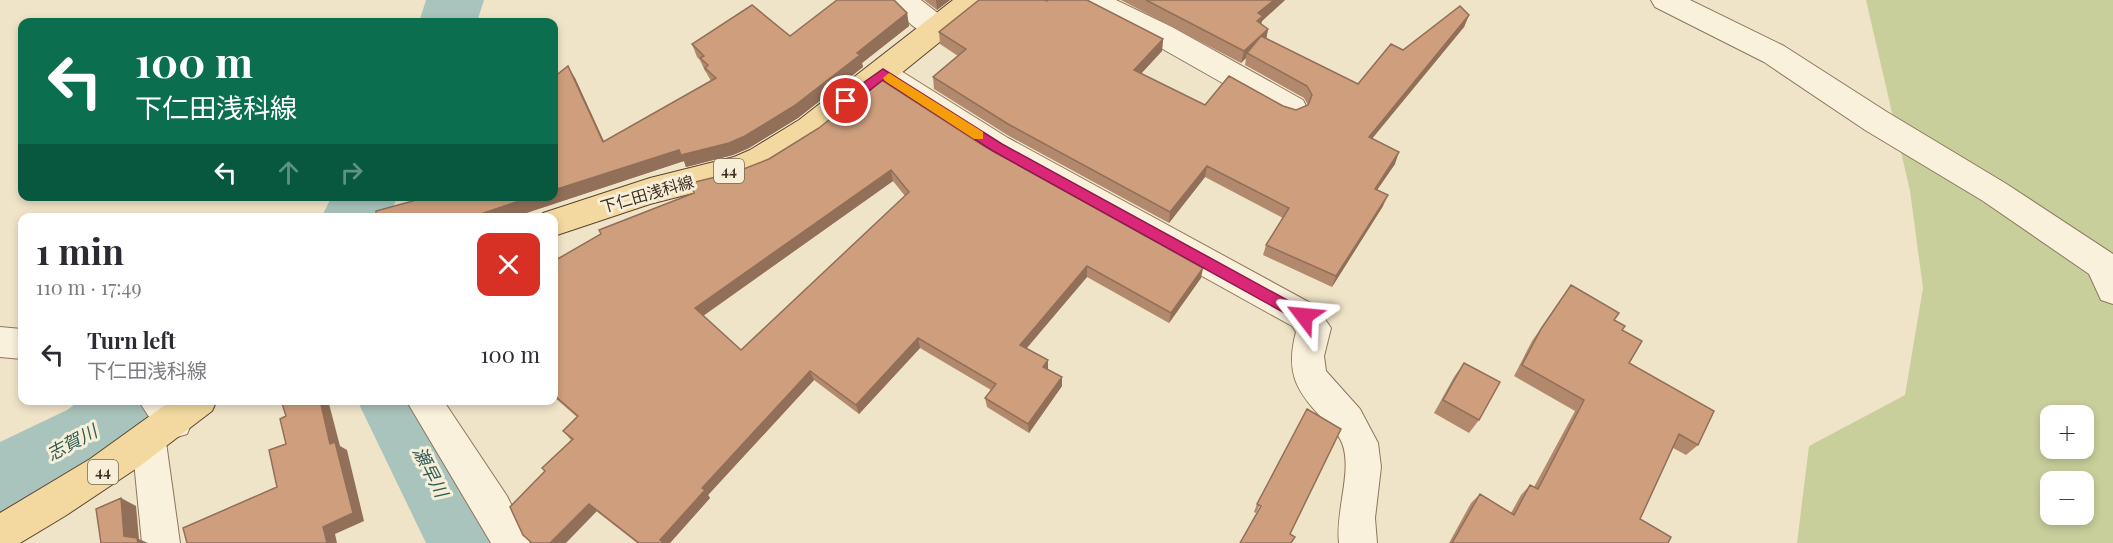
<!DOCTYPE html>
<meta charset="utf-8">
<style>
body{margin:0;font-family:"Playfair Display","Noto Sans JP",serif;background:#f7f7f7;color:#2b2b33;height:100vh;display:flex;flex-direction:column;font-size:22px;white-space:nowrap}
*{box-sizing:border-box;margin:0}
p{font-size:20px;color:#7c7c81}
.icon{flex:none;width:33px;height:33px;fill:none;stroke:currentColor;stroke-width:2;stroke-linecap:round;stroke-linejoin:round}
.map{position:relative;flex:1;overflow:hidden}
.details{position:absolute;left:18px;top:213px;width:540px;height:192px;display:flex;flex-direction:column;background:#fff;border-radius:12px;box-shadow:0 3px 9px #0003}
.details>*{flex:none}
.top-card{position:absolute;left:18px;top:18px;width:540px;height:183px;border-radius:12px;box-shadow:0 3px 9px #0003;background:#0b6e4f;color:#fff;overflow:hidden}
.controls{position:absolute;left:2040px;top:405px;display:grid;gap:12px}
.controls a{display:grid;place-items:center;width:54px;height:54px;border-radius:12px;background:#fff;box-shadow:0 3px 9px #0003;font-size:30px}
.pin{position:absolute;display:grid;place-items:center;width:51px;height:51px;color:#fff;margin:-26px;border:3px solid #fff;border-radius:50%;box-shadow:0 2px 6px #0007}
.me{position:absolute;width:66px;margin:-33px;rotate:299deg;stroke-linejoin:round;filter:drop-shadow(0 0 4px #0008)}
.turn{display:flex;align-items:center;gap:21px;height:126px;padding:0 18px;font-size:27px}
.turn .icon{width:78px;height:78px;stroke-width:2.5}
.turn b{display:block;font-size:42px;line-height:51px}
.lanes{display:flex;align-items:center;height:57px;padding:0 18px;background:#0003;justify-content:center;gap:30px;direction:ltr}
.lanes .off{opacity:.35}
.round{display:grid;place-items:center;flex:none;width:63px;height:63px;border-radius:12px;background:#f7f7f7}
.summary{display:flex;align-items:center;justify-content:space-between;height:102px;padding:0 18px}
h1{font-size:36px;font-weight:700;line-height:45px}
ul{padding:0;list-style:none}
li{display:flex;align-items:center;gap:18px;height:78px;padding:0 18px}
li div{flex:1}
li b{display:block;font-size:22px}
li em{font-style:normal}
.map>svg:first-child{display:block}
.green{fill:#c9cf9b;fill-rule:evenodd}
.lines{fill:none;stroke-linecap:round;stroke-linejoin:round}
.river{fill:#a9c4bc;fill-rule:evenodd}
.street-casing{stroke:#8d765c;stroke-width:2}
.primary-casing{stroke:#5b4430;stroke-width:2}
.street{fill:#faf1dc;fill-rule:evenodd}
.primary{fill:#f3d9a0;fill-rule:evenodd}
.wall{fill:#b2896c;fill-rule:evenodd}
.shaded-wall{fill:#916f58}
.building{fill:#cf9f7d;stroke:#916f58;stroke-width:1.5;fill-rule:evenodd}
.route{fill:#db2777;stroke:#8e194d;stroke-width:1.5}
.slow{fill:#f59e0b}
.labels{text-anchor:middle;stroke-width:6;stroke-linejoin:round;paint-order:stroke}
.shield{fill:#f7eed8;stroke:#756857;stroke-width:1.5}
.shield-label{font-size:15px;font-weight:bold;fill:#3d2e20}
.street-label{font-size:16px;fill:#3d2e20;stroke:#f7eed8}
.water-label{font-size:18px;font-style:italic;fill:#2f5d5a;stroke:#f7eed8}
</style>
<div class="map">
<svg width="2113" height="543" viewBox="0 0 2113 543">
<rect width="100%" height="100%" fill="#f0e4c8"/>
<path class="green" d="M1866 0H2113V543H1797L1809 446 1905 395 1923 288 1910 191ZM2050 416H2084V448H2050ZM2050 482H2084V514H2050Z"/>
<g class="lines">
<path class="river" d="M426 0H484L477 22H419Z
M332 196H398L388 218H321Z
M81 400H176L165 423 119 458 0 514V442L67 410Z
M357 400H431L493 516 504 543H426Z"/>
<g class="street-casing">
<path id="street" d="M888 0H921L948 21 952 29 948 37C945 38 942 40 939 40 926 40 894 11 888 0Z
M1077 0H1116L1172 27 1303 100 1307 108 1303 116 1292 120 1281 116 1152 43 1081 7Z
M1651 0H1690L1784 46 1887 112 2005 183 2113 254V304L2101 300 2089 274 1983 201 1865 130 1764 62 1655 7Z
M883 63 893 66 1008 138 1316 306 1331 328 1324 356 1326 371 1360 409 1378 443 1381 467 1375 518 1377 543H1339C1335 512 1353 470 1342 443 1338 433 1329 425 1322 418 1294 389 1286 370 1296 332L1292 326 986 156 873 82 868 74 873 66Z
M0 327 22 329V359L0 357Z
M138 400H178L192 422 187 434 174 438 165 435 180 543H142L132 441 137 429 150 424 155 426Z
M406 400H443L507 496 530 543H491Z"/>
</g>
<g class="primary-casing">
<path id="primary" d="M953 0H987L983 7 821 138 772 168 740 181 650 204 554 236V218H541L543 213 650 178 734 157 750 150 799 120Z
M172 400H217L212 411 140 466 65 516 20 543H0V513L90 459Z"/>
</g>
<use href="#street" class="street"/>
<use href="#primary" class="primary"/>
</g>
<path class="wall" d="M924 0H950L937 10Z
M1121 0H1285L1262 21 1261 24 1268 29 1266 39 1358 84 1403 50 1469 15 1464 27 1372 139 1395 164 1377 190 1383 206 1332 287 1263 255 1266 245 1283 218 1205 177 1169 223 1009 136 934 89 933 77 958 56 940 44 939 32 1047 1 1163 39 1162 51 1141 74 1205 105 1283 106 1296 110 1308 105 1304 98 1245 65 1246 58 1241 63Z
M907 13 909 26 862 63 863 67 798 118 749 148 733 155 686 167 684 161 511 218H376L554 196 575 78 604 141 711 81 706 72 705 71 700 60 697 57 692 44 790 36Z
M984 146 1201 278 1169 323 1087 277 1026 348 1048 369 1062 386 1029 433 987 407 985 398 991 390 920 348 859 414 814 380 708 495 710 498 670 543H637L545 471 571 440 563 431 577 417 554 397V261L601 234ZM893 181 905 196 741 350 703 316Z
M1571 285 1614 320 1622 330 1629 363 1698 445 1686 455 1673 448 1640 519 1668 543H1449L1471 503 1480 494 1511 513 1521 495 1530 485 1534 487 1575 411 1514 376 1532 341Z
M1464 363 1479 420 1469 433 1434 413 1454 377Z
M1307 409 1256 513 1254 512 1257 504Z"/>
<path class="shaded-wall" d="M936 0H950L937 10Z
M1274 0H1285L1262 21 1260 28 1256 26 1258 13Z
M907 13 909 26 862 63 863 67 798 118 749 148 733 155 686 167 684 161 511 218H469L534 196H554V190L857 53Z
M1469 15 1464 27 1364 148 1369 137Z
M1268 29 1266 41 1247 53 1246 58 1241 63 1244 51Z
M1163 39 1162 51 1133 82 1134 70Z
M568 66 575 78 609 153 603 142Z
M1399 152 1395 164 1370 200 1375 189Z
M1207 166 1205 177 1169 223 1170 212Z
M891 170 893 181 700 318 695 308Z
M1388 195 1383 206 1332 287 1336 276Z
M1087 266V277L1021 355 1020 345Z
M1203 268 1201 278 1169 323 1171 313Z
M918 338 920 348 859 414 856 405Z
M1048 360V370L1043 367Z
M810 371 814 380 708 495 710 498 670 543H662L660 540 702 488Z
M1062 377V386L1029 433 1028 424Z
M320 400H328L340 446 347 450 364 521 335 534 337 543H327L323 527 330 444Z
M121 498 136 506 139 539 148 543H138L124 536Z
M589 504 597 511 566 543H550Z"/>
<path class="building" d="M837 0H894L907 13 857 53 860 55 794 106 745 136 729 143 681 155 679 150 554 190V77L568 66 603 142 716 78 705 68 708 65 700 58 704 56 692 44 752 5 790 36Z
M979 0H1044L1047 1 1048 0H1087L1163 39 1134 70 1205 105 1229 76 1283 106 1296 110 1308 105 1312 95 1307 86 1247 53 1261 36 1358 84 1391 44 1403 50 1460 6 1469 15 1369 137 1399 152 1375 189 1388 195 1336 276 1266 245 1289 208 1207 166 1170 212 1008 124 933 77 966 49 939 32Z
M1146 0H1274L1258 13 1263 16 1257 21 1268 29 1244 51Z
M880 79 984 146 1203 268 1171 313 1087 266 1020 345 1048 360 1043 367 1062 377 1028 424 985 398 996 384 918 338 856 405 810 371 702 488 705 490 660 540 664 543H639L589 504 550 543H532L523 535 510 507 545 471 542 468 573 439 563 431 578 416 554 395V261L601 234 599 230 694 193 691 183 736 172 769 159 819 128ZM891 170 909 192 741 350 695 308Z
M431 196H534L469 218H376V211Z
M1571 285 1619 313 1614 320 1625 326 1622 330 1642 341 1629 363 1714 411 1698 445 1679 434 1640 519 1671 537 1668 543H1452L1480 494 1514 515 1530 485 1538 489 1584 400 1522 365 1541 329Z
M1464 363 1500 382 1479 420 1443 400Z
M281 400H320L330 444 335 442 353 513 323 527 327 543H187L183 528 277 487 269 450 286 444 280 419 286 416Z
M1307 409 1341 429 1290 534 1295 537 1291 543H1240L1261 506 1257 504Z
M121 498 124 536 137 538 138 543H101L96 509Z"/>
<path class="route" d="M883 69 1002 144 1309 312V321H1299L993 151 883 80 851 105H842V98Z"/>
<path class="slow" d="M889 73 983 132V139H974L885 81 883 78Z"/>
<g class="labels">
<g class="shield">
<rect x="714" y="159" width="30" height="24" rx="4.5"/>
<rect x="88" y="460" width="30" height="24" rx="4.5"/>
</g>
<g class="shield-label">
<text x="729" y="176">44</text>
<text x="103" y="477">44</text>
</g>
<g class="street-label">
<text transform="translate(647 194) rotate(-16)" y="6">下仁田浅科線</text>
</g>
<g class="water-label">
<text transform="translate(72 443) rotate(-28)" y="6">志賀川</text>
<text transform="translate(430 472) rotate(63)" y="6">瀬早川</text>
</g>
</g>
</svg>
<div class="controls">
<a>+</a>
<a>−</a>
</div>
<div class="pin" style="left:846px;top:101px;background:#d93025"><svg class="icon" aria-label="arrive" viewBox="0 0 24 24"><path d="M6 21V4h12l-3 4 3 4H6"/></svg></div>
<svg class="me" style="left:1304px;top:316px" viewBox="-20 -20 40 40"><path d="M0-17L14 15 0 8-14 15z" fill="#db2777" stroke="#fff" stroke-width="4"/></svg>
<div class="top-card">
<div class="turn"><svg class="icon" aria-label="left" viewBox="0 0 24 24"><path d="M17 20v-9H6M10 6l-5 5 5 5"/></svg><div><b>100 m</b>下仁田浅科線</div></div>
<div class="lanes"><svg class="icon" aria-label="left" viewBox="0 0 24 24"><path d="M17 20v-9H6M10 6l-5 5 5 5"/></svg><svg class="icon off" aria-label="ahead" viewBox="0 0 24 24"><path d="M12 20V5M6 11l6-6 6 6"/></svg><svg class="icon off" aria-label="right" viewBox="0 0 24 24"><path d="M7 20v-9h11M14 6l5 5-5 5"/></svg></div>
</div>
<section class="details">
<div class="summary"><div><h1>1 min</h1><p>110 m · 17:49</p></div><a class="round" style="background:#d93025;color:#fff"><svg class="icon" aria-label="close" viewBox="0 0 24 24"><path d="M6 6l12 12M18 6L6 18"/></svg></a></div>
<ul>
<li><svg class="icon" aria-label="left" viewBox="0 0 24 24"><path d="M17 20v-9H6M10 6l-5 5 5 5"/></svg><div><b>Turn left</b><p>下仁田浅科線</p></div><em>100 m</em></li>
</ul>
</section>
</div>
